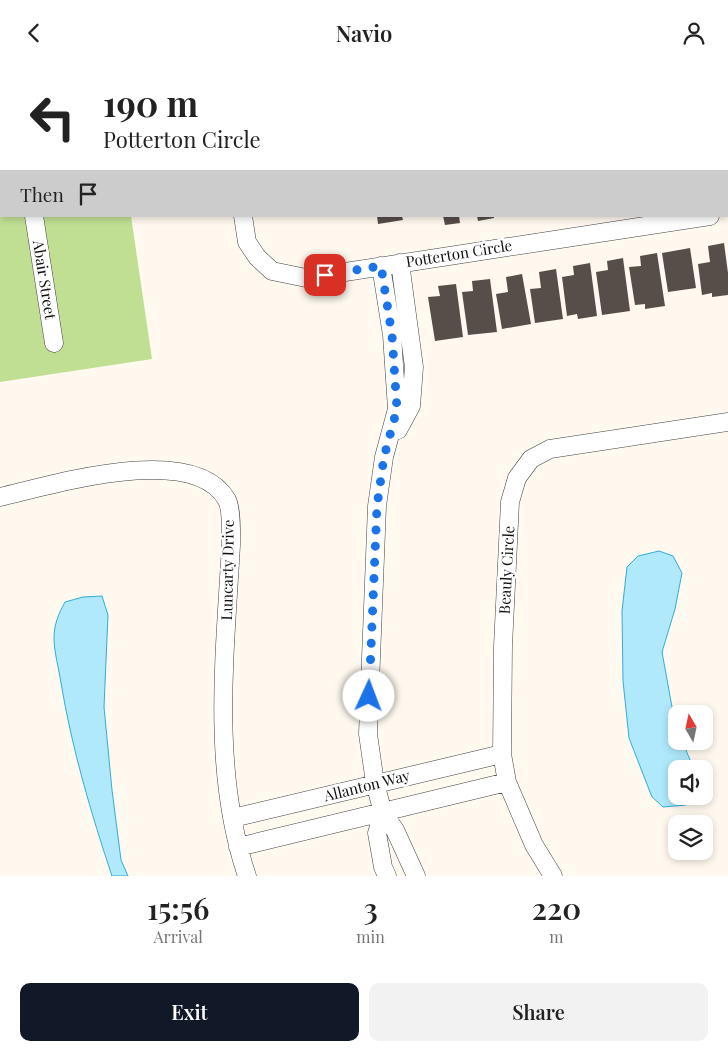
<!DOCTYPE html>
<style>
body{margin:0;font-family:"Playfair Display",serif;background:#f2f2f2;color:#222;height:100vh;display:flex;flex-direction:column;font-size:19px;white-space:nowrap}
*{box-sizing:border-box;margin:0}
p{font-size:16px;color:#767676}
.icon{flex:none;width:28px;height:28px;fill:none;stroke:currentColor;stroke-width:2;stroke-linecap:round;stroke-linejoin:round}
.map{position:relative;height:811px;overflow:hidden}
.drawer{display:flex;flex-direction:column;background:#fff;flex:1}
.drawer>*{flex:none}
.guide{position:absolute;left:0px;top:0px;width:729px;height:152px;box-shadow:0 2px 8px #0003;background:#fff;color:#222;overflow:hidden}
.needle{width:32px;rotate:351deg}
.buttons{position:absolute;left:668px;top:640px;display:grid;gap:10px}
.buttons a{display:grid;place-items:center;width:45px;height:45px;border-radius:10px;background:#fff;box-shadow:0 2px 8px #0003;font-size:25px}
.pin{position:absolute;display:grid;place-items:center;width:42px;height:42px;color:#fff;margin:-21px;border-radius:10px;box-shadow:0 2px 8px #0006}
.me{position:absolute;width:55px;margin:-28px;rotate:2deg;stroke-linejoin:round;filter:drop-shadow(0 0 4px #0008)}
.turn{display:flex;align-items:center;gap:18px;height:105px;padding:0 20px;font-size:22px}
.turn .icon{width:65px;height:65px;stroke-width:2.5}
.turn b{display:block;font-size:35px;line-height:42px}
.then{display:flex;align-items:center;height:48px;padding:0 20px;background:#0003;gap:10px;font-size:19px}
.eta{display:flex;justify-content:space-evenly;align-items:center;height:85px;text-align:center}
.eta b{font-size:30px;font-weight:600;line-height:35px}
.cta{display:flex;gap:10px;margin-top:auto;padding:10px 20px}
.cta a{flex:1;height:58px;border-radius:10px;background:#111827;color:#fff;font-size:20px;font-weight:600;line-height:58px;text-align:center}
.cta a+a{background:#f2f2f2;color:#222}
header{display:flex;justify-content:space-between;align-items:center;height:65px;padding:0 20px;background:#fff;font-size:22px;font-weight:600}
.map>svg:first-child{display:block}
.forest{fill:#c0df93}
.water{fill:#afe9fb;stroke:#31add7}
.building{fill:#574d49}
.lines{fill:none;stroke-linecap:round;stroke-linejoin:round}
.street-casing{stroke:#414141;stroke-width:19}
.street{stroke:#fff;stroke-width:18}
.route{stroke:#1a73e8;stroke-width:9;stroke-dasharray:0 16.2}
.labels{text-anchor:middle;stroke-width:5;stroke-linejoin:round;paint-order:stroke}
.street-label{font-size:15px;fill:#0e0e0e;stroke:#fff}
</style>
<header><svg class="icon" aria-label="back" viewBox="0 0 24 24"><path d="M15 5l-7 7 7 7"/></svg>Navio<svg class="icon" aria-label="person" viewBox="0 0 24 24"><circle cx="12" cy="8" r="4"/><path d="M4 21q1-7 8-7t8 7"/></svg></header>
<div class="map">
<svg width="728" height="811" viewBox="0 0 728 811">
<rect width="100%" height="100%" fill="#fff9ef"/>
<path class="forest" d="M0 0H108V1H1V151H131L152 294 0 317Z"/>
<path class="water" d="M485 0H621V1H485Z
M659 486 673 491 682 508 675 544 662 587 676 664V676H682L694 704H676V731H697L686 740 663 742 652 732 629 673 623 616 622 546 627 502 638 491Z
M102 531 108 550 104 642 112 725 121 795 128 811H112C91 748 72 684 61 618 59 604 54 587 54 573 54 559 59 548 65 537L83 532Z"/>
<path class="building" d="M377 151H402L403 155 378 159Z
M443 151H459L460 158 445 160Z
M477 151H494V153L478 156Z
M724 178 728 208V230L712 232V228L702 230 698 199 710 197 708 181Z
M690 183 696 223 668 227 662 188Z
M657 188 665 241 645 244V239L635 240 629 202 641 201 640 191Z
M623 193 630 246 602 250 596 207 608 205 607 196Z
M590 198 597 251 578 254 577 249 567 251 562 212 574 210 573 201Z
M556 204 563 254 535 258 530 224 541 223 539 207Z
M522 209 531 259 502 264 496 229 508 227 506 212Z
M490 214 497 267 468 270 462 227 473 226 472 216Z
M456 219 463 272 435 276 428 232 440 231 438 221Z"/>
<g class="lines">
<g class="street-casing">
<path id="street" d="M11 0V1
M220 0V1
M34 151 54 278
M243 151 247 177 257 192 272 206 306 213 710 151
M381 201 392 270 397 344 384 392 377 441 368 669 375 718 383 748 395 765 416 811
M398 365 411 341 414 302 400 198
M0 432C52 420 194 376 227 435 232 445 231 469 231 480 225 590 211 705 247 811
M383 748 377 768 383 802 387 811
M233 753 502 689
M238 782 507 717
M553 811 534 780 507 717 502 689 503 581 510 437 517 413 531 394 550 384 728 357"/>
</g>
<use href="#street" class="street"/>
</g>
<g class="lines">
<path class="route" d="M325 210 381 201 392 270 397 344 384 392 377 441 369 631"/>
</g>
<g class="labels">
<g class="street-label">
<text transform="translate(459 189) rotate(-9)" y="5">Potterton Circle</text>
<text transform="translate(44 215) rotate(81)" y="5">Abair Street</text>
<text transform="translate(228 505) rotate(-89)" y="5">Luncarty Drive</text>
<text transform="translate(507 505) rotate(-87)" y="5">Beauly Circle</text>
<text transform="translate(367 721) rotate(-14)" y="5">Allanton Way</text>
</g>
</g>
</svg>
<div class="buttons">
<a><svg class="needle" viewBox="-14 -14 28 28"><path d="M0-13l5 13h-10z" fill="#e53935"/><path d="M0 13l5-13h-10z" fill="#767676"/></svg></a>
<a><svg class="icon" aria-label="sound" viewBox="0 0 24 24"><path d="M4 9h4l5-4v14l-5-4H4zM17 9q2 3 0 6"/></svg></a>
<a><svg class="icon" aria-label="layers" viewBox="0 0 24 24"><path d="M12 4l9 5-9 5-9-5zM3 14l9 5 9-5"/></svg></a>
</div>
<div class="pin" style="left:325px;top:210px;background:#d93025"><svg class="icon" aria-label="arrive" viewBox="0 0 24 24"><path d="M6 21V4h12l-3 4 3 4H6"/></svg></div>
<svg class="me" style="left:369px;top:631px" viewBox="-20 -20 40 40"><circle r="19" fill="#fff"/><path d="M0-13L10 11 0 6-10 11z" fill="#1a73e8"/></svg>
<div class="guide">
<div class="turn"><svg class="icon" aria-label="left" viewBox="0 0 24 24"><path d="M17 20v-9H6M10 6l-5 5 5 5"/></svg><div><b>190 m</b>Potterton Circle</div></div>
<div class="then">Then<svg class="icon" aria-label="arrive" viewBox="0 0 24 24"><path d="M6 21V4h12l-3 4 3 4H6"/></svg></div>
</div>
</div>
<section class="drawer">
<div class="eta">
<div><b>15:56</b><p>Arrival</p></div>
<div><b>3</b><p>min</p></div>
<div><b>220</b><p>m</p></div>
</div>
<div class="cta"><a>Exit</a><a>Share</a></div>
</section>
